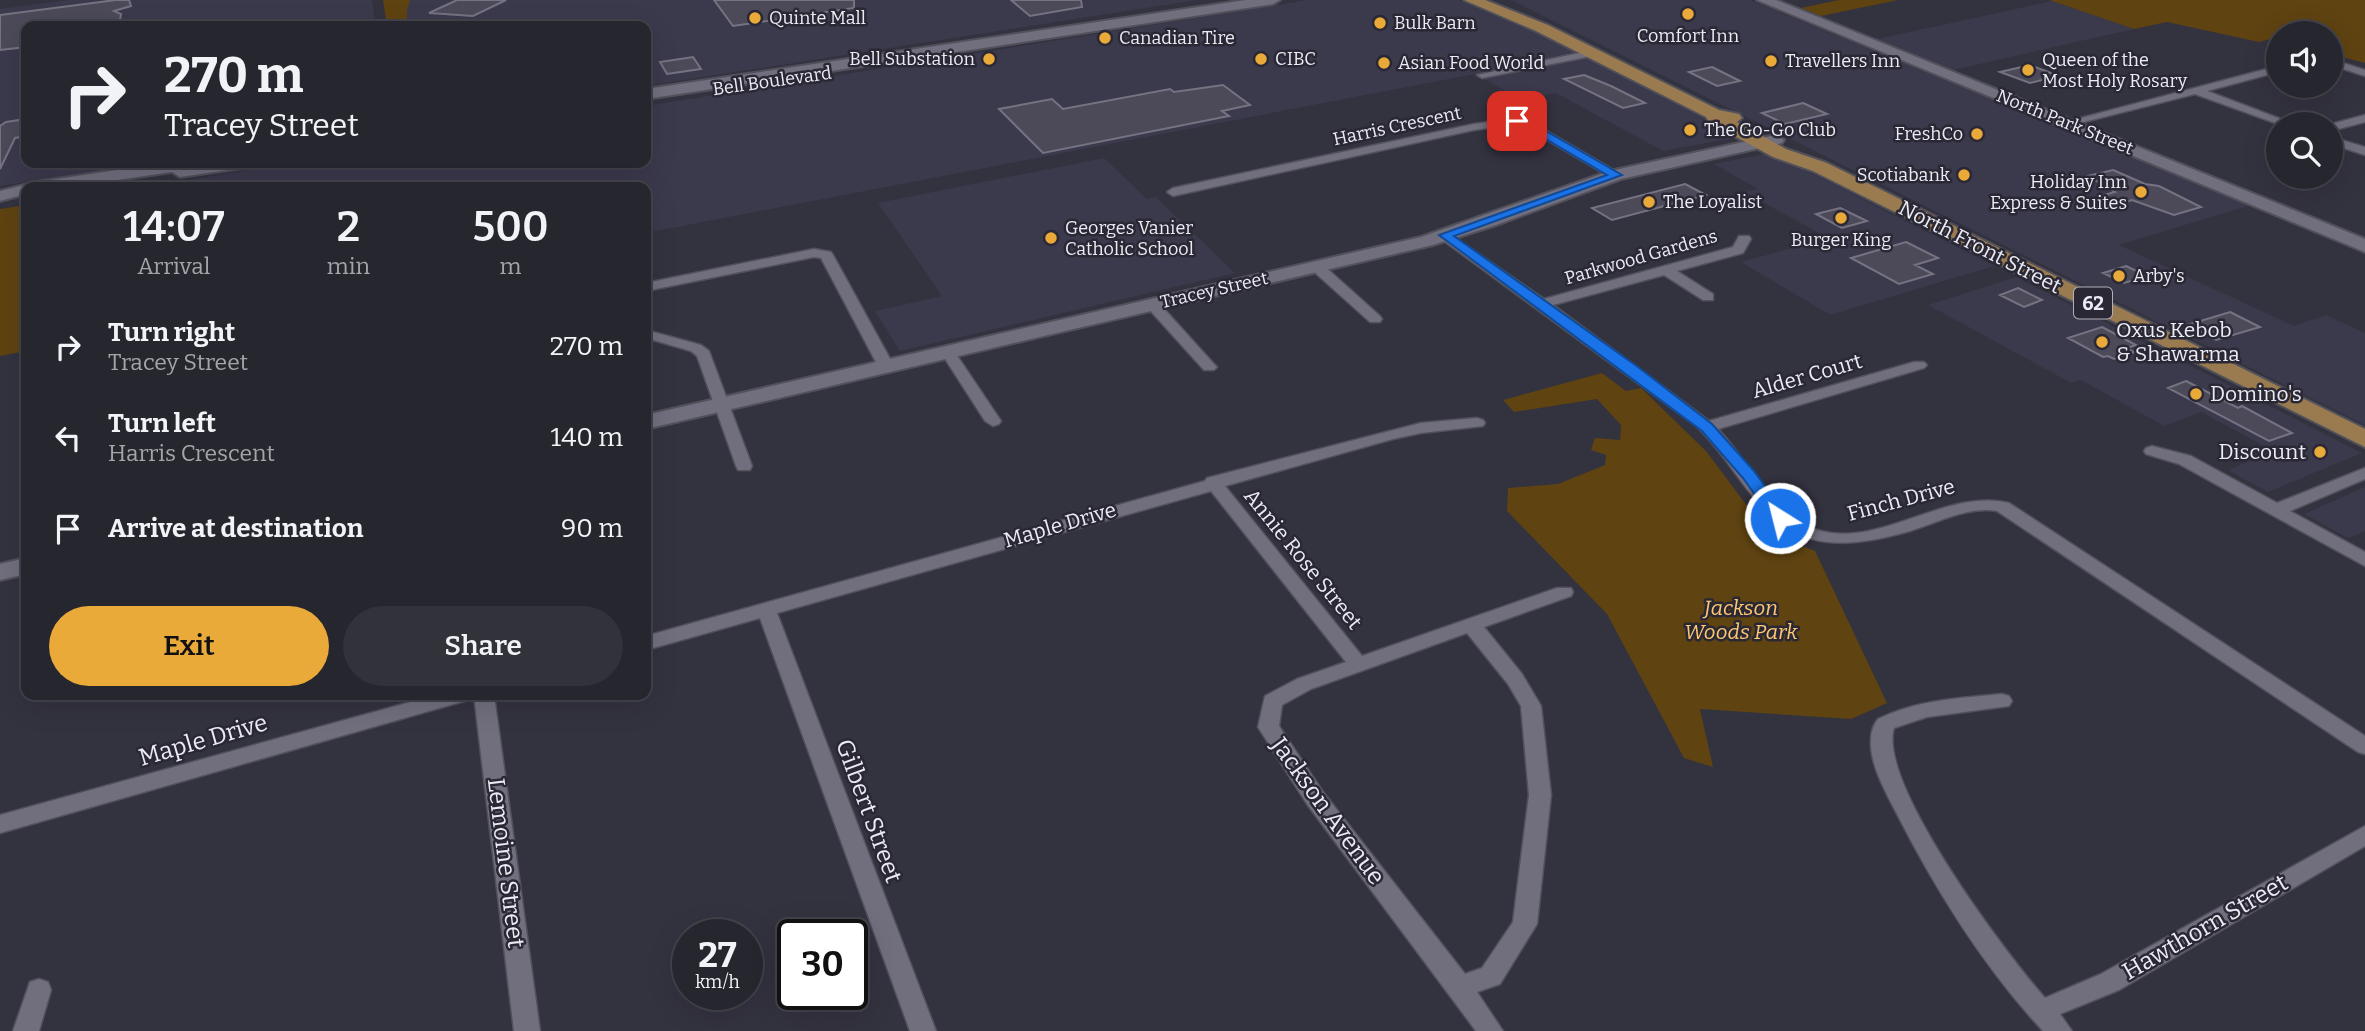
<!DOCTYPE html>
<style>
body{margin:0;font-family:Bitter,serif;background:#32323b;color:#f1f3f6;height:100vh;display:flex;flex-direction:column;font-size:26px;white-space:nowrap}
*{box-sizing:border-box;margin:0}
p{font-size:23px;color:#a4a5aa}
.icon{flex:none;width:38px;height:38px;fill:none;stroke:currentColor;stroke-width:2;stroke-linecap:round;stroke-linejoin:round}
.map{position:relative;flex:1;overflow:hidden}
.drawer{position:absolute;left:21px;top:182px;width:630px;height:518px;display:flex;flex-direction:column;background:#26262f;border-radius:14px;box-shadow:0 7px 28px #0002,0 0 0 2px #42434b}
.drawer>*{flex:none}
.banner{position:absolute;left:21px;top:21px;width:630px;height:147px;border-radius:14px;box-shadow:0 7px 28px #0002,0 0 0 2px #42434b;background:#26262f;color:#f1f3f6;overflow:hidden}
.buttons{position:absolute;left:2266px;top:21px;display:grid;gap:14px}
.buttons a{display:grid;place-items:center;width:77px;height:77px;border-radius:50%;background:#26262f;box-shadow:0 7px 28px #0002,0 0 0 2px #42434b;font-size:35px}
.speed{position:absolute;left:672px;top:919px;display:flex;gap:14px;font-size:35px;font-weight:700;text-align:center}
.speed>*{display:grid;place-content:center;width:91px;height:91px;border-radius:50%;background:#26262f;box-shadow:0 7px 28px #0002,0 0 0 2px #42434b;line-height:1}
.speed small{font-size:18px;font-weight:400}
.speed .limit{border:4px solid #111;border-radius:10px;background:#fff;color:#111}
.pin{position:absolute;display:grid;place-items:center;width:60px;height:60px;color:#fff;margin:-30px;border-radius:14px;box-shadow:0 4px 10px #0006}
.me{position:absolute;width:77px;margin:-38px;rotate:324deg;stroke-linejoin:round;filter:drop-shadow(0 0 5px #0008)}
.turn{display:flex;align-items:center;gap:24px;height:147px;padding:0 28px;font-size:32px}
.turn .icon{width:91px;height:91px;stroke-width:2.5}
.turn b{display:block;font-size:49px;line-height:60px}
.eta{display:flex;justify-content:space-evenly;align-items:center;height:119px;text-align:center}
.eta b{font-size:42px;font-weight:600;line-height:49px}
.cta{display:flex;gap:14px;margin-top:auto;padding:14px 28px}
.cta a{flex:1;height:80px;border-radius:42px;background:#eaaa39;color:#111;font-size:28px;font-weight:600;line-height:80px;text-align:center}
.cta a+a{background:#32323b;color:#f1f3f6}
ul{padding:0;list-style:none}
li{display:flex;align-items:center;gap:21px;height:91px;padding:0 28px}
li div{flex:1}
li b{display:block;font-size:26px}
li em{font-style:normal}
.map>svg:first-child{display:block}
.built{fill:#3b394c}
.green{fill:#5f4311}
.building{fill:#4c4a59;stroke:#757382;stroke-width:2}
.lines{fill:none;stroke-linecap:round;stroke-linejoin:round}
.street-casing{stroke:#51505b;stroke-width:3}
.secondary-casing{stroke:#51505b;stroke-width:4}
.primary-casing{stroke:#51505b;stroke-width:4}
.street{fill:#716f7e;fill-rule:evenodd}
.secondary{fill:#716f7e;fill-rule:evenodd}
.primary{fill:#997b4f;fill-rule:evenodd}
.route{fill:#1a73e8;stroke:#114b97;stroke-width:2}
.poi-dot{fill:#eaaa39;stroke:#2a2835;stroke-width:2.5}
.labels{text-anchor:middle;stroke-width:5;stroke-linejoin:round;paint-order:stroke}
.far-poi-label{font-size:18px;fill:#ebebf3;stroke:#2a2835;text-anchor:start}
.far-street-label{font-size:18px;fill:#ebebf3;stroke:#2a2835}
.shield{fill:#2a2835;stroke:#b1b0ba;stroke-width:2}
.shield-label{font-size:19px;font-weight:bold;fill:#ebebf3}
.street-label{font-size:21px;fill:#ebebf3;stroke:#2a2835}
.poi-label{font-size:21px;fill:#ebebf3;stroke:#2a2835;text-anchor:start}
.park-label{font-size:21px;font-style:italic;fill:#fec772;stroke:#2a2835}
.near-street-label{font-size:24px;fill:#ebebf3;stroke:#2a2835}
</style>
<div class="map">
<svg width="2365" height="1031" viewBox="0 0 2365 1031">
<rect width="100%" height="100%" fill="#33323f"/>
<path class="built" d="M68 0H372L376 26H26V163H152L0 186V9Z
M398 0H1198L646 86V26H401Z
M1308 0H1459L1554 41 1739 137 1663 151 1556 93 1521 100 1475 74 646 233V187H144L291 163H646V106Z
M1511 0H1750L2251 205 2119 245 2294 326 2326 315 2365 333V425Z
M2052 1 2134 29 1953 70 1877 39Z
M1770 153 1815 175 1994 266 1830 315 1741 262 1828 238 1744 192 1758 189 1714 164Z
M1104 158 1147 199 1156 197 1235 273 900 351 875 311 942 296 878 203Z
M2016 277 2362 453 2268 492 2228 470 2273 451 2201 412 2164 426 2081 380 2071 383 1928 305Z
M2365 487V531L2348 538 2304 514Z"/>
<path class="green" d="M383 0H410L407 10V26H387Z
M1839 0H1898L1821 16 1801 8Z
M2049 0H2365V63L2331 54V33H2278V37L2259 42 2167 22 2134 29Z
M26 205V351L0 356V209Z
M1602 373 1626 391 1641 388 1706 451 1766 531 1815 551 1887 703 1851 719 1700 709 1713 767 1684 758 1607 614 1507 511 1508 488 1558 484 1605 465 1606 455 1591 450 1595 438 1620 440 1621 425 1597 399 1514 412 1503 400Z"/>
<path class="building" d="M116 0H129L131 6 114 11 121 14 119 26H26V47L0 50V15Z
M457 0H506L473 16 429 13Z
M714 0H854V8L733 26Z
M1011 0H1081L1082 7 1030 16Z
M693 57 701 69 667 74 660 62Z
M2030 65 2048 72 2058 76 2030 83 2000 72Z
M1712 67 1740 81 1717 86 1689 72Z
M1584 75 1611 86 1645 103 1623 108 1564 79Z
M1223 85 1250 105 1222 111 1229 116 1043 153 999 109 1052 99 1063 109 1170 89 1174 92Z
M1803 103 1827 114 1785 124 1762 113Z
M26 119V136L15 138 0 169V126L6 122Z
M2113 170 2145 184 2159 186 2201 207 2174 215 2132 200 2119 204 2101 196 2115 192 2088 176Z
M1685 184 1706 195 1612 220 1592 208Z
M1840 208 1867 221 1842 228 1816 214Z
M1906 242 1938 258 1915 265 1933 274 1899 284 1851 258Z
M2126 266 2147 276 2124 283 2103 273Z
M2018 288 2042 300 2024 307 2000 295Z
M2230 312 2260 327 2216 340 2187 325Z
M2102 327 2136 345 2127 348 2134 352 2114 359 2108 356 2103 357 2068 338Z
M2186 381 2238 408 2242 406 2292 433 2269 441 2168 388Z"/>
<g class="lines">
<g class="street-casing">
<path id="street" d="M1593 50 1598 53 1597 55 1482 78 1477 75Z
M2331 59 2365 70V76L2331 65Z
M2278 66V72L2207 91 2294 124H2278L2195 94 2068 126 2062 123Z
M2365 115V122L2331 131V124Z
M1517 118 1533 123 1622 175 1612 178 1525 127 1516 124 1474 130 1173 196 1167 192 1173 188 1474 124Z
M2331 137 2365 147V155L2331 144Z
M1445 231 1544 299 1733 247 1739 236H1749L1751 239 1743 253 1677 271 1713 294V300H1703L1664 275 1553 305 1709 421 1914 362H1924L1927 365 1924 368 1718 429C1744 456 1761 493 1791 516 1859 569 1938 485 2009 503L2365 736V754L2358 752 1997 511C1968 506 1937 523 1910 531 1861 545 1805 554 1766 512 1740 484 1723 451 1695 425L1440 238V232Z
M814 249 831 252 833 255 894 366 891 369H881L878 366 821 258 814 257 646 291V283Z
M1317 263 1322 264 1380 316 1382 319 1380 322H1370L1312 270 1310 267Z
M1152 300 1157 301 1214 364 1217 367 1214 370H1204L1147 307 1145 304Z
M646 330 701 345 709 351 752 466 750 470H738L736 466 697 356 691 351 646 338Z
M947 347 952 348 1001 421 999 424 993 426 985 421 940 351Z
M1477 418 1483 420 1485 423 1483 426 1421 433 1393 439 1225 486 1362 656 1557 588H1571L1573 592 1571 596 1484 627 1522 674 1541 706 1551 795 1537 924 1500 984 1477 992 1503 1031H1476L1307 804 1258 727 1265 696 1297 679 1346 662 1211 491 777 613 936 1031H910L760 618 646 650V636L1205 481 1207 478 1421 423ZM1467 633 1508 684 1521 706 1529 795 1513 922 1482 968 1465 974 1323 792 1279 726 1282 705 1311 689Z
M2152 446 2191 456 2277 503 2365 468V479L2290 511 2365 552V566L2179 464 2146 454 2144 451 2146 448Z
M2002 694 2009 696 2012 701 2009 706 1927 717 1894 728C1877 783 2007 955 2045 998L2101 974 2365 826V846L2119 990 2060 1014 2072 1031H2043C1983 966 1937 892 1897 814 1886 793 1869 763 1871 739 1871 732 1874 724 1878 719 1917 700 1959 698 2002 694Z
M436 695H471L468 700 461 702 0 833V815Z
M474 695H494L540 1031H514Z
M39 979 48 982 51 990 39 1031H13L30 982Z"/>
</g>
<g class="secondary-casing">
<path id="secondary" d="M1246 0H1280L1273 4 646 99V89Z
M1757 0H1776L2365 239V252Z
M1776 135 1784 140 1782 143 1621 179 1496 225 1433 245 646 429V415L1421 237 1610 171Z
M164 163H250L242 168 180 177 172 172 69 187H26V194L0 201V191L36 182Z
M26 558V574L0 580V564Z"/>
</g>
<g class="primary-casing">
<path id="primary" d="M1464 0H1485L1548 25 1719 110 1739 114 1742 118 1737 122 1786 149 1827 163 2365 429V447L1813 171 1773 157 1709 122 1706 117 1536 31Z"/>
</g>
<use href="#street" class="street"/>
<use href="#secondary" class="secondary"/>
<use href="#primary" class="primary"/>
</g>
<path class="route" d="M1517 118 1532 123 1622 175 1454 236 1638 367 1712 424 1754 471 1788 518 1786 521H1774L1743 478 1702 431 1439 235 1607 175 1525 127 1512 121Z"/>
<g class="poi-dot">
<circle cx="1688" cy="14" r="7"/>
<circle cx="755" cy="18" r="7"/>
<circle cx="1380" cy="23" r="7"/>
<circle cx="1105" cy="38" r="7"/>
<circle cx="989" cy="59" r="7"/>
<circle cx="1261" cy="59" r="7"/>
<circle cx="1771" cy="61" r="7"/>
<circle cx="1384" cy="63" r="7"/>
<circle cx="2028" cy="70" r="7"/>
<circle cx="1690" cy="130" r="7"/>
<circle cx="1977" cy="134" r="7"/>
<circle cx="1964" cy="175" r="7"/>
<circle cx="2141" cy="192" r="7"/>
<circle cx="1649" cy="202" r="7"/>
<circle cx="1841" cy="218" r="7"/>
<circle cx="1051" cy="238" r="7"/>
<circle cx="2119" cy="276" r="7"/>
<circle cx="2102" cy="342" r="7"/>
<circle cx="2196" cy="394" r="7"/>
<circle cx="2320" cy="452" r="7"/>
</g>
<g class="labels">
<g class="far-poi-label">
<text x="769" y="24">Quinte Mall</text>
<text x="1394" y="29">Bulk Barn</text>
<text x="1688" y="42" text-anchor="middle">Comfort Inn</text>
<text x="1119" y="44">Canadian Tire</text>
<text x="975" y="65" text-anchor="end">Bell Substation</text>
<text x="1275" y="65">CIBC</text>
<text x="2042" y="66">Queen of the<tspan x="2042" dy="21">Most Holy Rosary</tspan></text>
<text x="1785" y="67">Travellers Inn</text>
<text x="1398" y="69">Asian Food World</text>
<text x="1704" y="136">The Go-Go Club</text>
<text x="1963" y="140" text-anchor="end">FreshCo</text>
<text x="1950" y="181" text-anchor="end">Scotiabank</text>
<text x="2127" y="188" text-anchor="end">Holiday Inn<tspan x="2127" dy="21">Express &amp; Suites</tspan></text>
<text x="1663" y="208">The Loyalist</text>
<text x="1065" y="234">Georges Vanier<tspan x="1065" dy="21">Catholic School</tspan></text>
<text x="1841" y="246" text-anchor="middle">Burger King</text>
<text x="2133" y="282">Arby's</text>
</g>
<g class="far-street-label">
<text transform="translate(772 81) rotate(-8)" y="6">Bell Boulevard</text>
<text transform="translate(2065 122) rotate(22)" y="6">North Park Street</text>
<text transform="translate(1397 126) rotate(-12)" y="6">Harris Crescent</text>
<text transform="translate(1641 257) rotate(-16)" y="6">Parkwood Gardens</text>
<text transform="translate(1214 290) rotate(-13)" y="6">Tracey Street</text>
</g>
<rect class="shield" x="2074" y="287.5" width="38" height="31" rx="5"/>
<g class="shield-label">
<text x="2093" y="310">62</text>
</g>
<g class="street-label">
<text transform="translate(1980 247) rotate(27)" y="7">North Front Street</text>
<text transform="translate(1807 376) rotate(-16)" y="7">Alder Court</text>
<text transform="translate(1901 500) rotate(-15)" y="7">Finch Drive</text>
<text transform="translate(1060 525) rotate(-16)" y="7">Maple Drive</text>
<text transform="translate(1303 559) rotate(51)" y="7">Annie Rose Street</text>
</g>
<g class="poi-label">
<text x="2116" y="337">Oxus Kebob<tspan x="2116" dy="24">&amp; Shawarma</tspan></text>
<text x="2210" y="401">Domino's</text>
<text x="2306" y="459" text-anchor="end">Discount</text>
</g>
<g class="park-label">
<text x="1741" y="615">Jackson<tspan x="1741" dy="24">Woods Park</tspan></text>
</g>
<g class="near-street-label">
<text transform="translate(203 740) rotate(-16)" y="8">Maple Drive</text>
<text transform="translate(869 811) rotate(70)" y="8">Gilbert Street</text>
<text transform="translate(1328 811) rotate(54)" y="8">Jackson Avenue</text>
<text transform="translate(506 863) rotate(83)" y="8">Lemoine Street</text>
<text transform="translate(2205 927) rotate(-30)" y="8">Hawthorn Street</text>
</g>
</g>
</svg>
<div class="buttons">
<a><svg class="icon" aria-label="sound" viewBox="0 0 24 24"><path d="M4 9h4l5-4v14l-5-4H4zM17 9q2 3 0 6"/></svg></a>
<a><svg class="icon" aria-label="search" viewBox="0 0 24 24"><circle cx="10" cy="10" r="6"/><path d="M15 15l6 6"/></svg></a>
</div>
<div class="speed"><div>27<small>km/h</small></div><div class="limit">30</div></div>
<div class="pin" style="left:1517px;top:121px;background:#d93025"><svg class="icon" aria-label="arrive" viewBox="0 0 24 24"><path d="M6 21V4h12l-3 4 3 4H6"/></svg></div>
<svg class="me" style="left:1780px;top:518px" viewBox="-20 -20 40 40"><circle r="17" fill="#1a73e8" stroke="#fff" stroke-width="3"/><path d="M0-11L8 9 0 5-8 9z" fill="#fff"/></svg>
<div class="banner">
<div class="turn"><svg class="icon" aria-label="right" viewBox="0 0 24 24"><path d="M7 20v-9h11M14 6l5 5-5 5"/></svg><div><b>270 m</b>Tracey Street</div></div>
</div>
<section class="drawer">
<div class="eta">
<div><b>14:07</b><p>Arrival</p></div>
<div><b>2</b><p>min</p></div>
<div><b>500</b><p>m</p></div>
</div>
<ul>
<li><svg class="icon" aria-label="right" viewBox="0 0 24 24"><path d="M7 20v-9h11M14 6l5 5-5 5"/></svg><div><b>Turn right</b><p>Tracey Street</p></div><em>270 m</em></li>
<li><svg class="icon" aria-label="left" viewBox="0 0 24 24"><path d="M17 20v-9H6M10 6l-5 5 5 5"/></svg><div><b>Turn left</b><p>Harris Crescent</p></div><em>140 m</em></li>
<li><svg class="icon" aria-label="arrive" viewBox="0 0 24 24"><path d="M6 21V4h12l-3 4 3 4H6"/></svg><div><b>Arrive at destination</b></div><em>90 m</em></li>
</ul>
<div class="cta"><a>Exit</a><a>Share</a></div>
</section>
</div>
